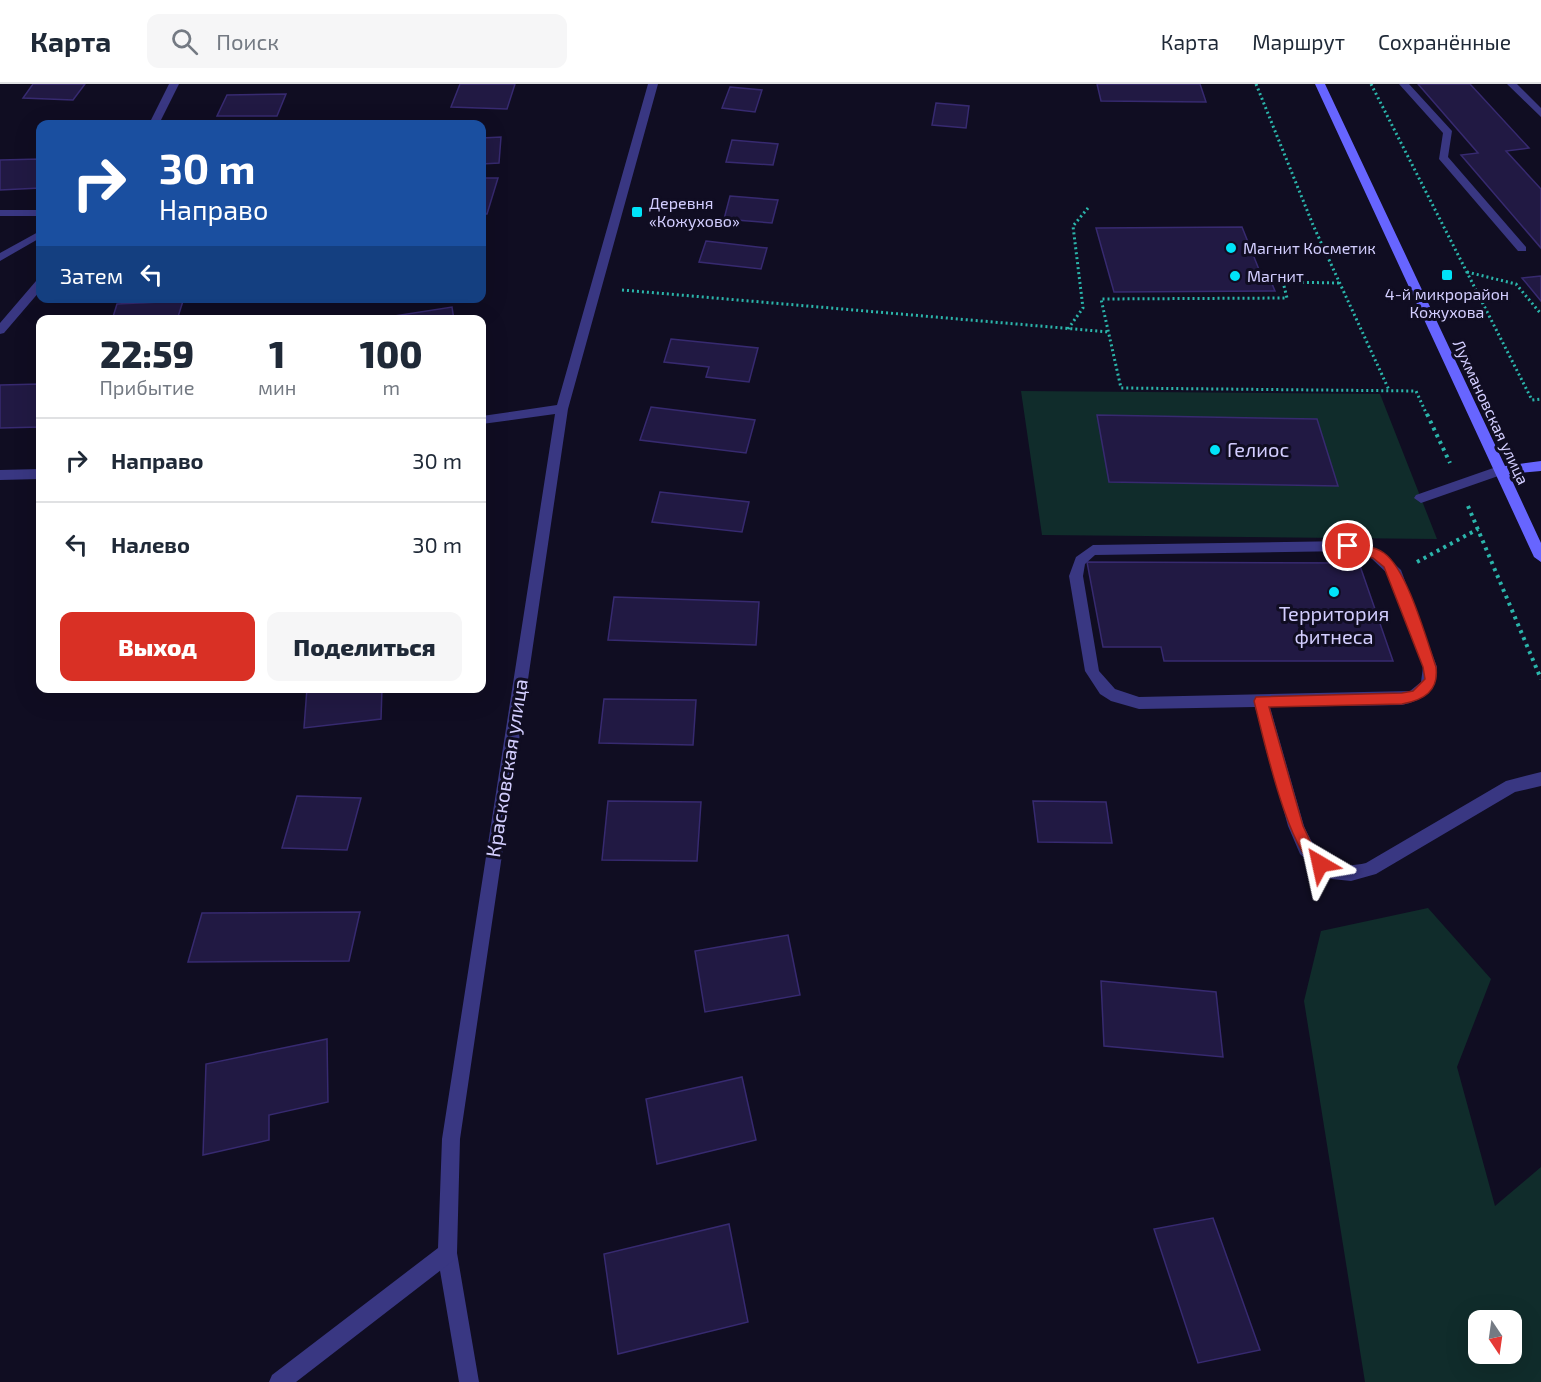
<!DOCTYPE html>
<html lang="ru">
<meta charset="utf-8">
<style>
body{margin:0;font-family:"Exo 2",sans-serif;background:#f6f6f7;color:#1f2937;height:100vh;display:flex;flex-direction:column;font-size:22px;white-space:nowrap}
*{box-sizing:border-box;margin:0}
p{font-size:20px;color:#747a83}
.icon{flex:none;width:33px;height:33px;fill:none;stroke:currentColor;stroke-width:2;stroke-linecap:round;stroke-linejoin:round}
.map{position:relative;flex:1;overflow:hidden}
.details{position:absolute;left:36px;top:231px;width:450px;height:378px;display:flex;flex-direction:column;background:#fff;border-radius:12px;box-shadow:0 6px 24px #0002}
.details>*{flex:none}
.top-card{position:absolute;left:36px;top:36px;width:450px;height:183px;border-radius:12px;box-shadow:0 6px 24px #0002;background:#1a4fa0;color:#fff;overflow:hidden}
.needle{width:39px;rotate:167deg}
.buttons{position:absolute;left:1468px;top:1226px;display:grid;gap:12px}
.buttons a{display:grid;place-items:center;width:54px;height:54px;border-radius:12px;background:#fff;box-shadow:0 6px 24px #0002;font-size:30px}
.pin{position:absolute;display:grid;place-items:center;width:51px;height:51px;color:#fff;margin:-26px;border:3px solid #fff;border-radius:50%;box-shadow:0 2px 6px #0007}
.me{position:absolute;width:66px;margin:-33px;rotate:324deg;stroke-linejoin:round;filter:drop-shadow(0 0 4px #0008)}
.turn{display:flex;align-items:center;gap:21px;height:126px;padding:0 24px;font-size:27px}
.turn .icon{width:78px;height:78px;stroke-width:2.5}
.turn b{display:block;font-size:42px;line-height:51px}
.then{display:flex;align-items:center;height:57px;padding:0 24px;background:#0003;gap:12px;font-size:22px}
.eta{display:flex;justify-content:space-evenly;align-items:center;height:102px;text-align:center}
.eta b{font-size:36px;font-weight:800;line-height:42px}
.primary-button{display:flex;gap:12px;margin-top:auto;padding:12px 24px}
.primary-button a{flex:1;height:69px;border-radius:12px;background:#d93025;color:#fff;font-size:24px;font-weight:800;line-height:69px;text-align:center}
.primary-button a+a{background:#f6f6f7;color:#1f2937}
ul{padding:0;list-style:none}
li{display:flex;align-items:center;gap:18px;height:84px;padding:0 24px;border-top:2px solid #e0e1e3}
li div{flex:1}
li b{display:block;font-size:22px}
li em{font-style:normal}
header{display:flex;align-items:center;gap:36px;box-sizing:border-box;height:84px;padding:0 30px;background:#fff;border-bottom:2px solid #e0e1e3}
header strong{font-size:28px}
nav{display:flex;gap:33px;margin-inline-start:auto;font-size:21px}
.search{width:420px;height:54px;background:#f6f6f7;display:flex;align-items:center;gap:15px;box-sizing:border-box;padding:0 21px;border-radius:12px;color:#747a83;font-size:22px}
.map>svg:first-child{display:block}
.green{fill:#102c2b;fill-rule:evenodd}
.building{fill:#211943;stroke:#372a70;stroke-width:1.5}
.lines{fill:none;stroke-linecap:round;stroke-linejoin:round}
.path-far1{stroke:#2bb5ab;stroke-width:3;stroke-dasharray:2 3;stroke-linecap:butt}
.path{stroke:#2bb5ab;stroke-width:4;stroke-dasharray:3 4.5;stroke-linecap:butt}
.lane{fill:#393782;fill-rule:evenodd}
.street{fill:#393782;fill-rule:evenodd}
.secondary{fill:#6765ff;fill-rule:evenodd}
.route{fill:#d93025;stroke:#8d1f18;stroke-width:1.5}
.poi-dot{fill:#00e3f9;stroke:#100d22;stroke-width:2}
.labels{text-anchor:middle;stroke-width:6;stroke-linejoin:round;paint-order:stroke}
.far-poi-label{font-size:16px;fill:#d3ceff;stroke:#100d22;text-anchor:start}
.far-street-label{font-size:16px;fill:#d3ceff;stroke:#100d22}
.poi-label{font-size:20px;fill:#d3ceff;stroke:#100d22;text-anchor:start}
.street-label{font-size:20px;fill:#d3ceff;stroke:#100d22}
</style>
<header>
<strong>Карта</strong>
<div class="search"><svg class="icon" aria-label="search" viewBox="0 0 24 24"><circle cx="10" cy="10" r="6"/><path d="M15 15l6 6"/></svg>Поиск</div>
<nav><a>Карта</a><a>Маршрут</a><a>Сохранённые</a></nav>
</header>
<div class="map">
<svg width="1541" height="1298" viewBox="0 0 1541 1298">
<rect width="100%" height="100%" fill="#100d22"/>
<path class="green" d="M1021 307 1380 310 1437 455 1042 451Z
M1428 824 1491 895 1457 983 1495 1122 1541 1083V1298H1365L1304 917 1321 847ZM1479 1236H1512V1269H1479Z"/>
<path class="building" d="M33 0H85L73 16 23 14Z
M460 0H515L507 25 451 23Z
M1097 0H1200L1206 18 1101 17Z
M1418 0H1470L1529 64 1506 67 1541 105V164L1461 71 1478 69Z
M730 3 762 6 755 28 722 24Z
M286 10 277 32H217L227 11Z
M936 19 969 22 966 44 932 41Z
M501 53 499 79 482 80V54Z
M732 56 778 60 773 81 726 78Z
M40 75V104L0 106V76Z
M482 94H498L487 130H482Z
M730 112 778 116 772 139 724 135Z
M1242 143 1260 188H1267L1275 207 1114 208 1096 144Z
M706 157 767 164 761 185 699 178Z
M1541 192V217L1522 194Z
M183 217 177 236H112L117 220Z
M452 223 454 236H382V234Z
M671 255 758 264 749 298 706 293 709 283 664 278Z
M40 300V343L0 344V301Z
M651 323 755 336 746 369 640 356Z
M1097 331 1317 335 1338 402 1109 398Z
M660 408 749 418 742 448 652 438Z
M1087 478 1359 479 1393 577H1164L1161 563H1103Z
M614 513 759 518 756 561 608 556Z
M307 604H382L381 635 304 644Z
M604 615 696 616 693 661 599 659Z
M297 712 361 714 347 766 282 764Z
M608 717 701 718 697 777 602 776Z
M1033 717 1106 718 1112 759 1038 758Z
M360 828 349 877 188 878 202 829Z
M788 851 800 911 705 928 695 867Z
M1101 897 1216 908 1223 973 1104 962Z
M327 955 328 1018 269 1031V1056L203 1071 206 980Z
M742 993 756 1056 657 1080 646 1015Z
M1213 1134 1260 1266 1198 1279 1154 1145Z
M729 1140 748 1238 618 1270 604 1170Z"/>
<g class="lines">
<path class="path-far1" d="M1256 0 1313 141 1389 306
M1371 0 1532 316 1541 315
M1467 188 1516 200 1541 230
M1339 199 1283 198 1287 214 1101 215 1121 304 1416 307 1427 331
M622 206 1109 248
M1068 245 1083 224 1073 142 1088 124"/>
<path class="path" d="M1427 330 1450 379
M1468 422 1541 595
M1417 478 1478 445"/>
<path class="lane" d="M1399 0H1409L1452 47 1448 73 1526 163V167H1518L1439 75 1443 49Z
M1507 0H1517L1541 24V33Z
M40 147V154L0 177V169Z
M1499 382 1505 387 1504 390 1421 419 1414 414 1416 411Z
M1348 457 1381 467 1401 486 1437 583C1438 607 1424 616 1402 621L1270 623 1304 742C1317 772 1333 787 1366 779L1506 697 1541 688V702L1515 708 1376 790 1351 797 1332 795 1326 793 1300 770 1288 742 1255 623 1139 625 1111 617 1100 610 1085 587 1069 492 1076 473 1093 461ZM1348 467 1371 474 1390 492 1423 583 1421 598 1410 607 1139 613 1115 605 1099 587 1083 492 1085 480 1095 471Z
M447 1159 454 1162 457 1169 479 1298H459L437 1169 440 1162Z"/>
<path class="street" d="M169 0H179L159 40H149Z
M648 0H658L568 325 460 1055 457 1169 454 1176 296 1298H269L272 1291 438 1164 442 1055 555 330 482 340V332L557 321Z
M0 126H40V132H0Z
M36 197H40V207L4 249 0 250V239Z
M40 385V395L0 396V386Z"/>
<path class="secondary" d="M1315 0H1325L1505 382 1541 377V387L1509 390 1541 459V478L1534 473Z"/>
</g>
<path class="route" d="M1348 458C1359 461 1375 462 1384 469 1407 485 1426 554 1436 583 1439 607 1424 616 1402 620L1269 623 1303 742 1312 761 1327 780 1320 786C1289 775 1263 651 1254 617L1256 613 1402 609 1413 607 1425 595 1423 583 1384 483 1373 474 1344 466 1342 462Z"/>
<g class="poi-dot">
<rect x="631" y="122" width="12" height="12" rx="3"/>
<circle cx="1231" cy="164" r="6"/>
<rect x="1441" y="185" width="12" height="12" rx="3"/>
<circle cx="1235" cy="192" r="6"/>
<circle cx="1215" cy="366" r="6"/>
<circle cx="1334" cy="508" r="6"/>
</g>
<g class="labels">
<g class="far-poi-label">
<text x="649" y="125">Деревня<tspan x="649" dy="18">«Кожухово»</tspan></text>
<text x="1243" y="170">Магнит Косметик</text>
<text x="1247" y="198">Магнит</text>
<text x="1447" y="216" text-anchor="middle">4-й микрорайон<tspan x="1447" dy="18">Кожухова</tspan></text>
</g>
<g class="far-street-label">
<text transform="translate(1491 328) rotate(65)" y="6">Лухмановская улица</text>
</g>
<g class="poi-label">
<text x="1227" y="373">Гелиос</text>
<text x="1334" y="537" text-anchor="middle">Территория<tspan x="1334" dy="23">фитнеса</tspan></text>
</g>
<g class="street-label">
<text transform="translate(507 684) rotate(-81)" y="7">Красковская улица</text>
</g>
</g>
</svg>
<div class="buttons">
<a><svg class="needle" viewBox="-14 -14 28 28"><path d="M0-13l5 13h-10z" fill="#e53935"/><path d="M0 13l5-13h-10z" fill="#747a83"/></svg></a>
</div>
<div class="pin" style="left:1348px;top:462px;background:#d93025"><svg class="icon" aria-label="arrive" viewBox="0 0 24 24"><path d="M6 21V4h12l-3 4 3 4H6"/></svg></div>
<svg class="me" style="left:1320px;top:780px" viewBox="-20 -20 40 40"><path d="M0-17L14 15 0 8-14 15z" fill="#d93025" stroke="#fff" stroke-width="4"/></svg>
<div class="top-card">
<div class="turn"><svg class="icon" aria-label="right" viewBox="0 0 24 24"><path d="M7 20v-9h11M14 6l5 5-5 5"/></svg><div><b>30 m</b>Направо</div></div>
<div class="then">Затем<svg class="icon" aria-label="left" viewBox="0 0 24 24"><path d="M17 20v-9H6M10 6l-5 5 5 5"/></svg></div>
</div>
<section class="details">
<div class="eta">
<div><b>22:59</b><p>Прибытие</p></div>
<div><b>1</b><p>мин</p></div>
<div><b>100</b><p>m</p></div>
</div>
<ul>
<li><svg class="icon" aria-label="right" viewBox="0 0 24 24"><path d="M7 20v-9h11M14 6l5 5-5 5"/></svg><div><b>Направо</b></div><em>30 m</em></li>
<li><svg class="icon" aria-label="left" viewBox="0 0 24 24"><path d="M17 20v-9H6M10 6l-5 5 5 5"/></svg><div><b>Налево</b></div><em>30 m</em></li>
</ul>
<div class="primary-button"><a>Выход</a><a>Поделиться</a></div>
</section>
</div>
